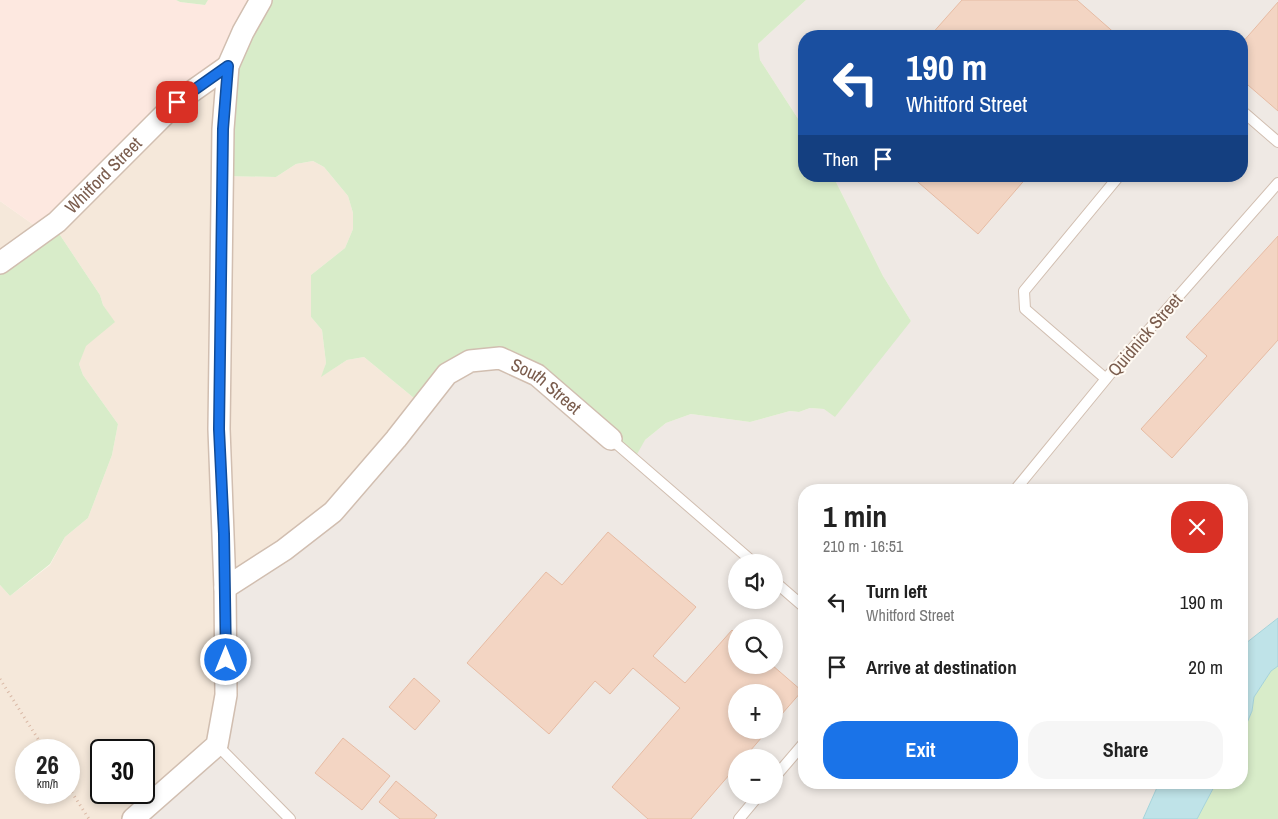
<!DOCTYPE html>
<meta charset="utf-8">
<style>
body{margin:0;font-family:"Archivo Narrow",sans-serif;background:#f6f6f6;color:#222;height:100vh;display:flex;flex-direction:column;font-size:19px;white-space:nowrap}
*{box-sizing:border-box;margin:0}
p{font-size:16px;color:#767676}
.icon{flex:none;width:28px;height:28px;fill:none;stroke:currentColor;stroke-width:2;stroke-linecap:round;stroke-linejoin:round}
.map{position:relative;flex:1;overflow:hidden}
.drawer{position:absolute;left:798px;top:484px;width:450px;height:305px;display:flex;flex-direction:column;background:#fff;border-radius:20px;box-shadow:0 2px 8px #0003}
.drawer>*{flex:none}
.top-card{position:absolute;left:798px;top:30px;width:450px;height:152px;border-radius:20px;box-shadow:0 2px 8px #0003;background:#1a4fa0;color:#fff;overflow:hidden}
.fabs{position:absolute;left:728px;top:554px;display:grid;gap:10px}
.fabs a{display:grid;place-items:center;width:55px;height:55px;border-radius:50%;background:#fff;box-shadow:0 2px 8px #0003;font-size:25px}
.speed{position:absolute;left:15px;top:739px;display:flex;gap:10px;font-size:25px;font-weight:700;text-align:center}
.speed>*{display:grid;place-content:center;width:65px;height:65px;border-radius:50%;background:#fff;box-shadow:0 2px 8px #0003;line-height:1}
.speed small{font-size:12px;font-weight:400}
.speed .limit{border:2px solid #111;border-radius:8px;background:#fff;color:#111}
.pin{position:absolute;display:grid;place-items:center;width:42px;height:42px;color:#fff;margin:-21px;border-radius:10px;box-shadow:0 2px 8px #0006}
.me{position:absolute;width:55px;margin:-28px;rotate:0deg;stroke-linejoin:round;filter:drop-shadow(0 0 4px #0008)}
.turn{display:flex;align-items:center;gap:18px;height:105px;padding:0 25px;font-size:22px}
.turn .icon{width:65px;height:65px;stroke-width:2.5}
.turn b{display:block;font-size:35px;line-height:42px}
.then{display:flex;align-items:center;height:48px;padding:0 25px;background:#0003;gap:10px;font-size:19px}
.round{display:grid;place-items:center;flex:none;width:52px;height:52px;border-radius:20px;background:#f6f6f6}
.overview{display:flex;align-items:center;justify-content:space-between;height:85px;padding:0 25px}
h1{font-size:30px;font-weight:700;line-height:38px}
.primary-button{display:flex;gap:10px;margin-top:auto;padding:10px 25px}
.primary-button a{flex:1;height:58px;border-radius:20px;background:#1a73e8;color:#fff;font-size:20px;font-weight:700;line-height:58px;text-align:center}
.primary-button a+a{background:#f6f6f6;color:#222}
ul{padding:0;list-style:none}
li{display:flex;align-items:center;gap:15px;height:65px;padding:0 25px}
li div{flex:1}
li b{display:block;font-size:19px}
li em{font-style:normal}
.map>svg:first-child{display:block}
.residential{fill:#f5e8da;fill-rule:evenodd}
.commercial{fill:#fde8e0}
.industrial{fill:#efe9e4;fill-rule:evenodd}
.green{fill:#d8ecc9}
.water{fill:#bfe3e8;stroke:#a5d3da}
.building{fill:#f3d5c3;stroke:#e6bba3}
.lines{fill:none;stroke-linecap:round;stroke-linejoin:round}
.service-casing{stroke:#d1beb0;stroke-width:12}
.minor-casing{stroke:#d1beb0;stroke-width:24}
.path{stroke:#d9b8a5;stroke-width:3;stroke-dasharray:1 4;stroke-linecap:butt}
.service{stroke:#fff;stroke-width:10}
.minor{stroke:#fff;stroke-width:21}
.route-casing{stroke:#114b97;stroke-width:12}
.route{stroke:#1a73e8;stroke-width:9}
.labels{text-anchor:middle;stroke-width:4;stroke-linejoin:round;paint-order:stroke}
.street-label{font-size:18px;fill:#7a5c4d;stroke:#fffaf3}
</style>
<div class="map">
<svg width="1278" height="819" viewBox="0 0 1278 819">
<rect width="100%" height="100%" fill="#fdf6ec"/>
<path class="residential" d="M220 73 221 176 276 177 296 164 313 161 324 167 348 196 353 213V229L345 248 311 275V317L322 330 326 363 322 376 347 360 364 357 420 403 218 740 130 819H0V585L10 596 50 565 65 537 88 518 112 455 118 424 83 375 79 364 85 346 114 322 103 305 100 295 54 226ZM26 750H69V792H26ZM101 750H144V792H101Z
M0 201 41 230 0 261Z"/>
<path class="commercial" d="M0 0H176L180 2 205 5 208 0H260L233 51 41 230 0 201Z"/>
<path class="industrial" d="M806 0H1278V618L1241 647V490H804V782L1159 783 1143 819H130L218 740 222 594 334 509 444 374 511 363 645 440 666 423 691 414 750 422 790 411 799 412 810 408 824 409 911 321 883 276 833 176H1241V36H804V128L760 60 758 44ZM736 562H774V600H736ZM736 628H774V665H736ZM736 692H774V730H736ZM736 758H774V795H736Z"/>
<path class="green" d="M176 0H208L205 5 180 2Z
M260 0H806L758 44 760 60 804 128V176H833L883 276 911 321 835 417 824 409 810 408 799 412 790 411 750 422 691 414 666 423 645 440 636 456 525 367 465 364 420 403 364 357 347 360 321 377 326 363 322 330 311 317V275L345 248 353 229V213L348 196 324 167 313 161 296 164 276 177 222 176 225 79Z
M54 226 100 295 103 305 115 322 86 346 79 364 83 375 118 424 112 455 88 518 65 537 50 564 10 596 0 585V261Z
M1278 666V819H1197L1216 783 1241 782V737L1252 711 1254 697 1271 671Z"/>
<path class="water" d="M1278 618V666L1271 671 1254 697 1252 711 1241 737V647Z
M1159 783V782L1216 783 1197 819H1143Z"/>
<path class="building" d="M962 0H1077L1118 36H930Z
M1278 2V111L1241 79V44Z
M911 176H1028L978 234Z
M1278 236V340L1172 458 1141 429 1207 356 1186 337Z
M608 532 696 607 653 656 685 683 732 630 736 634V665H772L802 691 774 723V692H736V730H768L744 758H736V767L691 819H648L612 787 680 708 633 668 610 694 595 681 549 734 467 663 546 572 562 585Z
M414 678 440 701 415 730 389 707Z
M343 738 390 776 362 810 315 773Z
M396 781 437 815 434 819H400L379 802Z"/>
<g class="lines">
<g class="service-casing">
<path id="service" d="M1241 110 1278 142
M1106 379 1025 309 1024 291 1119 176
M611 439 753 562
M1015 490 1110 374 1278 183
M774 581 804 607
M217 745 290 819
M774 778 804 743
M739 819 759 795"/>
</g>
<g class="minor-casing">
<g id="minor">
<path id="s1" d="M0 263 57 222 177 102 228 66"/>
<path id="s2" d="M225 588 284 550 333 512 396 439 447 374 470 361 500 358 537 375 611 439"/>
<path d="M133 819 217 745 226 695 225 588 219 429 223 129 228 66 243 32 261 0"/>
</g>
</g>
<path class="path" d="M0 679 45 750
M69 788 89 819"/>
<use href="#service" class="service"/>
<use href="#minor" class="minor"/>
</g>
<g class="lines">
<g class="route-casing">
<path id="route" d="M177 102 228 66 223 129 219 429 224 534 226 660"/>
</g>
<use href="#route" class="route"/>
</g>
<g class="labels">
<g class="street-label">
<text dy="6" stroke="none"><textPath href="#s1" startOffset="136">Whitford Street</textPath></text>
<text transform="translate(1145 335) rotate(-49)" y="6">Quidnick Street</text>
<text dy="6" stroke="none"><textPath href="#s2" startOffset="422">South Street</textPath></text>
</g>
</g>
</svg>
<div class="fabs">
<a><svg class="icon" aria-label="sound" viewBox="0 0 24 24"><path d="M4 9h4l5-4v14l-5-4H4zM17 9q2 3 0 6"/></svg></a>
<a><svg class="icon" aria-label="search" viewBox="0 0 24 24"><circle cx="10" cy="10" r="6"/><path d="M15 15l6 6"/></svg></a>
<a>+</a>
<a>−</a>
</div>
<div class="speed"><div>26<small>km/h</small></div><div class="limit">30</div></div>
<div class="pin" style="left:177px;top:102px;background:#d93025"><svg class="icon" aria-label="arrive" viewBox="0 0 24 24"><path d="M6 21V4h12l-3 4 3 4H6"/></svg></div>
<svg class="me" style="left:226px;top:660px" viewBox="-20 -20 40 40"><circle r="17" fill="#1a73e8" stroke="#fff" stroke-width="3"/><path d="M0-11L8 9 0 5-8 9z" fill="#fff"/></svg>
<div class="top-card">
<div class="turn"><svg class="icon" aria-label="left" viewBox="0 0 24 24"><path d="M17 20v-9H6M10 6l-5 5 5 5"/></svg><div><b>190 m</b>Whitford Street</div></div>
<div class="then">Then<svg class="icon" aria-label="arrive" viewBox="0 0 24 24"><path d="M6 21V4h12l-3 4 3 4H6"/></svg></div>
</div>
<section class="drawer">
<div class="overview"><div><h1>1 min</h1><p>210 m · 16:51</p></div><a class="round" style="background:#d93025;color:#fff"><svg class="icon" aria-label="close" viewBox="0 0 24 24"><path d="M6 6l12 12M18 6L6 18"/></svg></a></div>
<ul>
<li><svg class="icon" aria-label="left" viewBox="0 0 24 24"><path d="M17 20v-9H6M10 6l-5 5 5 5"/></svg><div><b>Turn left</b><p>Whitford Street</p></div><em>190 m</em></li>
<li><svg class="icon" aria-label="arrive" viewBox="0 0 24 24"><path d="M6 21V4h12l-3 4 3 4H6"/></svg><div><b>Arrive at destination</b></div><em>20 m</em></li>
</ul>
<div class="primary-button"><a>Exit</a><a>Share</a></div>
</section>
</div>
